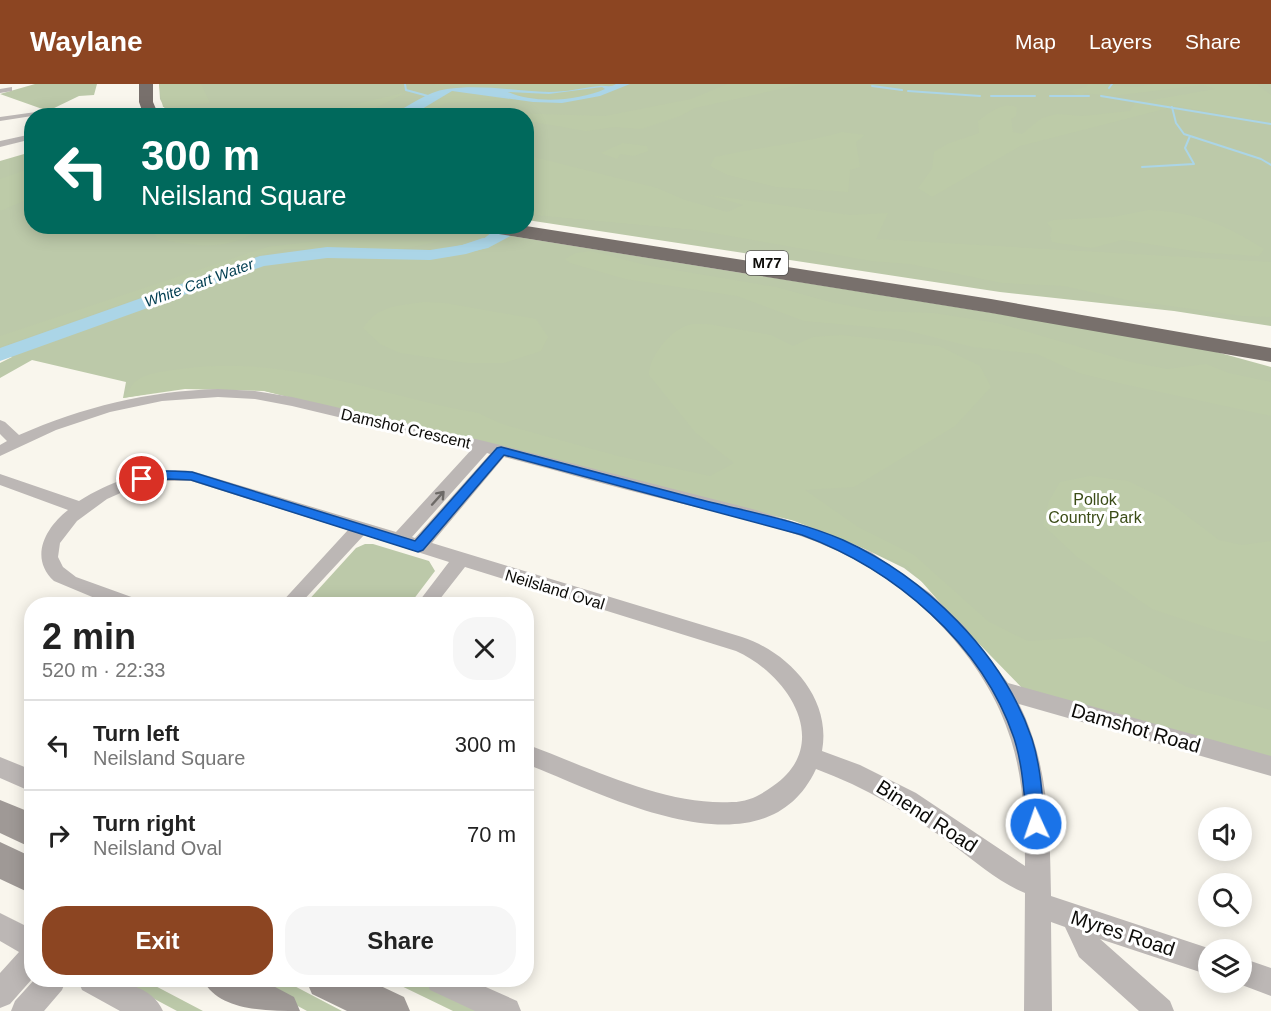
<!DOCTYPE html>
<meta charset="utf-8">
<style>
body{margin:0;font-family:Arial,sans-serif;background:#f6f6f6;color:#222;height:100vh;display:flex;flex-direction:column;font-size:22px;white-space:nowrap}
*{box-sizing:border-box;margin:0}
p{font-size:20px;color:#767676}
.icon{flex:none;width:33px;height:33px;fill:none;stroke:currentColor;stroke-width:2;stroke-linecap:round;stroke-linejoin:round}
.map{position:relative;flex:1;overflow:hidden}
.drawer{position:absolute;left:24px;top:513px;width:510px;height:390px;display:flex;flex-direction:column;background:#fff;border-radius:24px;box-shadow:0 3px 15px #0003}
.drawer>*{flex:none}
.guide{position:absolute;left:24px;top:24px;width:510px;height:126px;border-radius:24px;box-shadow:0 3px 15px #0003;background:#00695c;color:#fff;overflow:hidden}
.controls{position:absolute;left:1198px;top:723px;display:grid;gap:12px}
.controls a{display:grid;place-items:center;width:54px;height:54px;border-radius:50%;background:#fff;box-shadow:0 3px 15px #0003;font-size:30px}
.pin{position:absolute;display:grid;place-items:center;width:51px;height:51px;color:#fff;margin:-26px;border:3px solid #fff;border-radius:50%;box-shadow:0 2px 6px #0007}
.me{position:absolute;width:66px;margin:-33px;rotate:357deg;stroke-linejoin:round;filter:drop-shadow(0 0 4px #0008)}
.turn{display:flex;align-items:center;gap:21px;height:126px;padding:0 18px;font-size:27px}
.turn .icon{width:78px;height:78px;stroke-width:2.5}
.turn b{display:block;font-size:42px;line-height:51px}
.round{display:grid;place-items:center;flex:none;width:63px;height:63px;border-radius:24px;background:#f6f6f6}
.summary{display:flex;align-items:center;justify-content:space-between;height:102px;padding:0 18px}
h1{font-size:36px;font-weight:800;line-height:45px}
.cta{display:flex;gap:12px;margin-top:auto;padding:12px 18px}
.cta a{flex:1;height:69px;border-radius:24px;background:#8c4522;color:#fff;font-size:24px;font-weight:800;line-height:69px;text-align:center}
.cta a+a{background:#f6f6f6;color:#222}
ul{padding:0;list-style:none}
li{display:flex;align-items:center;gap:18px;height:90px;padding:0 18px;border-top:2px solid #e0e0e0}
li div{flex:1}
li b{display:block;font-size:22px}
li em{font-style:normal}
header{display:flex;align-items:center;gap:36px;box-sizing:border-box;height:84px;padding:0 30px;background:#8c4522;color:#fff}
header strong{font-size:28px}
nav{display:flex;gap:33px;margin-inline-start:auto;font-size:21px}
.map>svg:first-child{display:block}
.green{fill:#bcc9a9}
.forest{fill:#bdcba8}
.water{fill:#abd5e7;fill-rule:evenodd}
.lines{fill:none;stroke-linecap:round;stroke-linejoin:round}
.stream{stroke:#abd5e7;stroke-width:2}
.river{fill:#abd5e7;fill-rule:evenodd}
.street{fill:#bcb7b5;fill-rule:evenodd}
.secondary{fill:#9f9996;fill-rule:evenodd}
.highway{fill:#78706c;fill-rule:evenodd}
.oneway{stroke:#6d6a67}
.route{fill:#1a73e8;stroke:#114b97;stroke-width:1.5}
.labels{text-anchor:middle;stroke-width:6;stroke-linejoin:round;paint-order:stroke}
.shield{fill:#fff;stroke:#555452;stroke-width:1.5}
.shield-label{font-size:15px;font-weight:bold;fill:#0c0b08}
.far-water-label{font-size:15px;font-style:italic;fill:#003d50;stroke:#fff}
.street-label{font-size:16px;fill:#0c0b08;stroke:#fff}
.park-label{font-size:16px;fill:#3b4c17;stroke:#fff}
.near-street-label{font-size:20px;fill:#0c0b08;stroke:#fff}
</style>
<header>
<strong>Waylane</strong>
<nav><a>Map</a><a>Layers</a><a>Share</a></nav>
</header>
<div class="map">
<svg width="1271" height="927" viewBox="0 0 1271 927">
<rect width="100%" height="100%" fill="#f9f6ed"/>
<path class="green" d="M35 0H97L94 11 79 12 48 27 0 10Z
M159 0H1271V242L1174 227 1000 208 527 136 526 32 168 31 160 15Z
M31 68 32 142 455 143 1043 237 1213 267 1271 283V669L1037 606 934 507 904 484 820 443 257 305 187 303 123 314 126 298 32 276 0 294V279L12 273 0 269V77Z
M365 460H373L429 477 435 487 410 520H305L356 464Z
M119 896H144L203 927H177Z
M250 896H283L342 927H307Z
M389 896H416L482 927H453Z"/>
<path class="forest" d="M159 0H201L210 19 163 23Z
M439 0H616L610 3 548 8 432 1Z
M727 0H803L695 24 680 32 641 45 615 43 586 47 527 37 526 32 502 31 507 29 605 32 691 15Z
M1088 0 1137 3 1153 0H1256L1271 11V39L1176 22 1020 62 932 113 918 104 932 85 934 68 947 60 979 49 978 37C989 29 1005 16 1017 24L1016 32 1011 35 1013 48 1022 50 1042 34 1057 30 1082 32 1130 27 1135 19 1215 5 1203 1 1112 12 1084 9 1083 13 1068 7 1086 3Z
M597 3H606C587 20 530 16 507 8L549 10Z
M452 7 517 16 445 19 426 31 412 32Z
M407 8 362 31H310Z
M842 48 865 51 856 58 860 83 850 86 848 108 776 103 728 91 710 82 715 73C757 63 801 60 842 48Z
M623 59 647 62 648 67 634 72 620 70 617 75 601 69Z
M526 71 657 104 685 116 727 128 743 121 709 111 850 131 888 129 876 155 1271 178V233L1242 232 1127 216 1064 202 1002 199 910 180 871 177 696 146 534 131 527 109Z
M31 84V114L0 127V95Z
M1148 126C1196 128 1224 140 1264 165L1259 172 1208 169 1122 156 1092 164 1052 158 1050 151 1052 145 1047 139 1053 136 1113 133Z
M155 142H254V143L252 150C221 167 190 162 157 154L151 145Z
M326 156 441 157 389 168 320 165H286L260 171 0 263V252L267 163Z
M591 167 645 181 776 203 830 218 876 227 934 229 997 239 1131 278 1167 285 1206 280 1229 289 1271 298V332L1123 300 1079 289 1037 270 973 263 905 246 804 237 737 212 625 195 570 179 565 175 576 169Z
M423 218 445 219 536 235 548 253 541 267 504 279H467L400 269 380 260 363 244C379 221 397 222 423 218Z
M708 240 771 251 793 262 813 253 842 251 939 262 980 282 991 303 955 342 854 403 805 406 858 443 914 471 989 538 1028 557 1090 553 1187 603 1271 626V679L1025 607 949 529 908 482 792 436 264 307 185 305 123 314C127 310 130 303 134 299 146 288 166 287 181 285 288 270 376 311 478 329L502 340 618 372 710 392 734 379 696 349 649 291C649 272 670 247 688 241 694 239 702 241 708 240Z
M1090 392 1128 397 1165 415 1219 456 1242 461 1271 457V556L1262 558 1215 546 1152 525 1077 473 1043 441 1049 417 1060 398Z"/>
<path class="water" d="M616 0H630L600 12 562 19 533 18 452 7 412 31H391C411 21 426 8 447 5 481 0 515 7 549 8 566 8 582 4 599 2 606 1 610 4 616 0ZM602 3 605 5C578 17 535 20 508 8L549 10Z
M498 143 516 149 488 164 446 173 444 165 481 157Z"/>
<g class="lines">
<path class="stream" d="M405 0 406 6 428 12
M872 2 902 6
M1109 4 1112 0
M908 7 980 12
M991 12H1035
M1050 12H1089
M1101 12 1271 40
M1172 23 1176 39 1184 50 1261 75 1271 81
M1142 83 1194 80 1185 64 1190 52"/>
<path class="river" d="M483 154 489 155 492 159 489 163 466 170 430 176 327 174 264 182 0 277V264L260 172 327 163 430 166 462 161Z"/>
<path class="street" d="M12 3V7L0 9V5Z
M43 27 69 32H32L0 37V33Z
M32 50V55L0 63V57Z
M218 305 255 307 292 313 484 357 756 426 820 446 871 468 930 509 965 543 1008 599 1271 672V692L1019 620C1049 679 1050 748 1051 812L1214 866H1209V891L1100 855 1170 917 1174 927H1139L1079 873 1065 843 1051 838 1052 927H1024L1025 809C998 798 976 778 953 761 910 730 865 703 816 685 764 797 605 710 526 680V660C588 683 665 722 732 718 748 718 761 711 773 702 834 660 788 590 736 567L465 483 436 520H417L449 478 364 451 300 520H280L348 446 191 397H160L134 403 107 415 77 437 60 459 58 473 63 483 76 493 137 515 139 520H109L54 497C29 474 45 444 68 426L0 401V390L79 417C114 395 150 384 192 387L396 448 472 365 292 322 255 315 218 313 162 317 110 328 56 346 0 372V361L7 357 0 350V336L5 338 19 351C83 323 148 307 218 305ZM487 369 490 370 415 454 412 453ZM504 373C559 387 613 403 667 416 723 430 780 441 833 465 911 499 986 573 1011 656 1024 697 1025 740 1025 782L916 709 860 681 822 667C832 614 788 568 742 553L432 459Z
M0 673 32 686V708L0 694Z
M0 829 32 845V895L10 920 0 924V889L19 868 0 857Z
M1242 874 1271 884V912L1234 898H1242Z
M34 896H66L62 906 44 927H11L15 917Z
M78 896C105 893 151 898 163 927H120L82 906Z
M426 896H470L517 917 521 927H475L430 906Z"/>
<path class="secondary" d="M0 716 32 729V764L0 749Z
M0 758 32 773V810L0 795Z
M203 896H262L294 913 300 927C265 927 219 927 203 896Z
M306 896H368L404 913 410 927H347L312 910Z"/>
<path class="highway" d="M139 0H153V18L159 32H144L139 18Z
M477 142H526L991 215 1271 264V278L991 229 486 148Z"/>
</g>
<defs><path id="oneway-shaft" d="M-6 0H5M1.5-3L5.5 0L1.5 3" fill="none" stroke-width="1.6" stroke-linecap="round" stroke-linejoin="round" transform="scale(1.5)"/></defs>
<use class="oneway" href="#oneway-shaft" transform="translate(438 414) rotate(-48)"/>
<path class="route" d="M501 363C566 380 630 397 694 414 743 427 797 436 843 456 925 493 1003 569 1032 655 1041 683 1042 712 1045 740L1042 746 1036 749 1029 746 1027 740C1024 711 1023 682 1014 654 982 559 894 485 802 451L504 371 423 466 418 468 191 396 169 395 142 399 136 395C148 384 176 387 192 388L415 457 497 364Z"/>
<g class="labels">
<rect class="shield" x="746" y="167" width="42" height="24" rx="4.5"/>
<g class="shield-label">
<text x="767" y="184">M77</text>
</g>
<g class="far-water-label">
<text transform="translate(199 199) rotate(-20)" y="5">White Cart Water</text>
</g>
<g class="street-label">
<text transform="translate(406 344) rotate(13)" y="6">Damshot Crescent</text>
<text transform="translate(555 505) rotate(17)" y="6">Neilsland Oval</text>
</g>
<g class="park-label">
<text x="1095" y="421">Pollok<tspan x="1095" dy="18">Country Park</tspan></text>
</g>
<g class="near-street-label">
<text transform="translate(1136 644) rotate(16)" y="7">Damshot Road</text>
<text transform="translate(927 732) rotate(33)" y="7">Binend Road</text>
<text transform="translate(1123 849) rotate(18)" y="7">Myres Road</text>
</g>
</g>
</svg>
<div class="controls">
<a><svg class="icon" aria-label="sound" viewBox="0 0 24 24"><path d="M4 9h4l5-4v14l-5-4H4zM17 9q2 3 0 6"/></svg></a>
<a><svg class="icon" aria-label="search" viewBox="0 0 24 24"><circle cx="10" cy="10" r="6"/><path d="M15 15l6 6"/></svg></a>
<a><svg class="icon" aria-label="layers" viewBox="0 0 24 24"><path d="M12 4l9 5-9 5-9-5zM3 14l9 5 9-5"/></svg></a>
</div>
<div class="pin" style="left:142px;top:395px;background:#d93025"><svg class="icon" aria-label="arrive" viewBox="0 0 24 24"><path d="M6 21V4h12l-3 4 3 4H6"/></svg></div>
<svg class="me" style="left:1036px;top:740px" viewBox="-20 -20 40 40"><circle r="17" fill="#1a73e8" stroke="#fff" stroke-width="3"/><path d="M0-11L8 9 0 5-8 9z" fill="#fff"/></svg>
<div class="guide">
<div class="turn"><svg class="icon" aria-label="left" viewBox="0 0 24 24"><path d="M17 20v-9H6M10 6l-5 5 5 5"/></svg><div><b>300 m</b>Neilsland Square</div></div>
</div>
<section class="drawer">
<div class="summary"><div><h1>2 min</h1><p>520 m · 22:33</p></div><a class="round"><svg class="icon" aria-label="close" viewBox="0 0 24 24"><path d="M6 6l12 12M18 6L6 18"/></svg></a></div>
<ul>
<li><svg class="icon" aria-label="left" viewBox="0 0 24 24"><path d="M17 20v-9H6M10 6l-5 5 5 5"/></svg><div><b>Turn left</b><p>Neilsland Square</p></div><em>300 m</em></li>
<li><svg class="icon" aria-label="right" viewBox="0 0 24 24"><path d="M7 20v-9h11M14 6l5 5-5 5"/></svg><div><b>Turn right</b><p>Neilsland Oval</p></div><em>70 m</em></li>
</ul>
<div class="cta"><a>Exit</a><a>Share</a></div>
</section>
</div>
